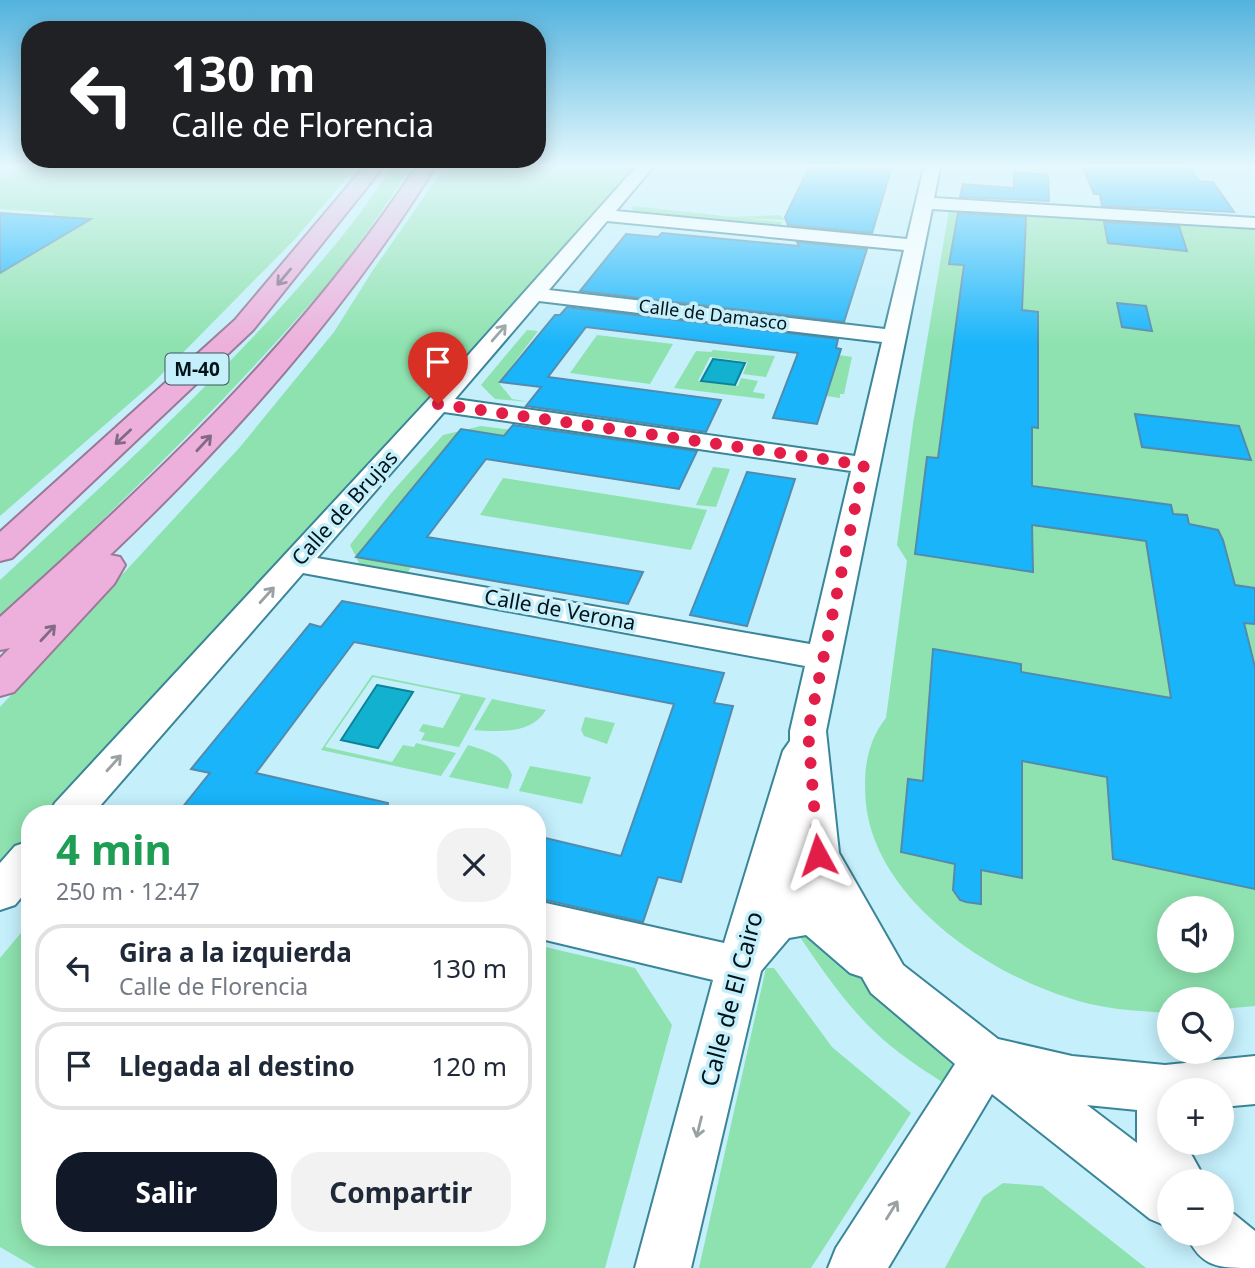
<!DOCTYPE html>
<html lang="es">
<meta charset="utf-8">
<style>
body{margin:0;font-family:"Noto Sans",sans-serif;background:#f2f2f3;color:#1f2937;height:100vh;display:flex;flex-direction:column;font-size:26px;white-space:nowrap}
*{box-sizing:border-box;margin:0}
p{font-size:23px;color:#747a83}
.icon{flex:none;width:38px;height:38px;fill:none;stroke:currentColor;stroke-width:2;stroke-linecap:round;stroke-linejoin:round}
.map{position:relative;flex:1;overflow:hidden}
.drawer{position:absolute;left:21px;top:805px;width:525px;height:441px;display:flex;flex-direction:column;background:#fff;border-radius:28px;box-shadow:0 4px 18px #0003}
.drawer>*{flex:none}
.banner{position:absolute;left:21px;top:21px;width:525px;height:147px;border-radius:28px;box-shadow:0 4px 18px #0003;background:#202124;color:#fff;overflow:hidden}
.buttons{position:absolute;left:1157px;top:896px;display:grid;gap:14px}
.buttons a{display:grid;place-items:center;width:77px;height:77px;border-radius:50%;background:#fff;box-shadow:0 4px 18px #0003;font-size:35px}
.pin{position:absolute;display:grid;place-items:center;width:60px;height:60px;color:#fff;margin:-72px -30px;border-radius:50% 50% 50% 0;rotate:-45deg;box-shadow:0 0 7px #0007}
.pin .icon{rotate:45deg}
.me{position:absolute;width:77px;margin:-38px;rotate:355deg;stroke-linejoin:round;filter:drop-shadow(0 0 5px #0008)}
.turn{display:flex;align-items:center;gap:24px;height:147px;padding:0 35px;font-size:32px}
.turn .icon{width:91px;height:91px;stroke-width:2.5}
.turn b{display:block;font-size:49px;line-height:60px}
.round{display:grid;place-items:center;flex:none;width:74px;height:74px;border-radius:28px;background:#f2f2f3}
.summary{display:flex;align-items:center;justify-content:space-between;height:119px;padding:0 35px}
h1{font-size:42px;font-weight:700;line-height:52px;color:#1e9e55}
.primary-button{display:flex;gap:14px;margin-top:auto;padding:14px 35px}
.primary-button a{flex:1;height:80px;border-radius:28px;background:#111827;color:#fff;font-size:28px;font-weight:700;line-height:80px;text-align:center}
.primary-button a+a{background:#f2f2f3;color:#1f2937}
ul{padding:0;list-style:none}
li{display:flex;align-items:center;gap:21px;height:88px;margin:0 14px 10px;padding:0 21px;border:4px solid #e0e1e3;border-radius:28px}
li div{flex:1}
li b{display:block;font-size:26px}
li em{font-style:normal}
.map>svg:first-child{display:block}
.green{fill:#8ee2af;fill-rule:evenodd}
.water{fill:#13b1d0;stroke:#0d8299;stroke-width:2}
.building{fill:#19b4fa;stroke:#528bad;stroke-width:2}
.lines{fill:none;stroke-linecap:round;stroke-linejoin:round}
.minor-casing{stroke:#3a8598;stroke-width:4}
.highway-casing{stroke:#9a7998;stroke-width:4}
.minor{fill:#fff;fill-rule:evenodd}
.highway{fill:#edb0dc;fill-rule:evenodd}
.oneway{stroke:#826984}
.oneway2{stroke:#99a1a3}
.route{stroke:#e11d48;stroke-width:12;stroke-dasharray:0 21.6}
.labels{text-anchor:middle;stroke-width:7;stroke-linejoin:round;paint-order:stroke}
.far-street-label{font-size:18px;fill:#001319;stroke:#c4effb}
.shield{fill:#c4effb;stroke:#3b555d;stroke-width:2}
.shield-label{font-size:19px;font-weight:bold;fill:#001319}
.street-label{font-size:21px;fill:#001319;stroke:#c4effb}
.near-street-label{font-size:24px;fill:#001319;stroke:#c4effb}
</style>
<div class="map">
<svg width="1255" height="1268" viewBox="0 0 1255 1268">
<rect width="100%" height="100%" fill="#c4effb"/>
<path class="green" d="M23 167H356L295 239 153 383 0 516V273L90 220 51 216 56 213 0 209V179Z
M393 167H411C380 214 348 262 310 304 213 415 106 517 0 619V580C117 472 237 364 339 240 358 217 375 192 393 167Z
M445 167H639L60 814H30V848L0 881V707L240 447 334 332 373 270Z
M633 206 733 217 779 215 786 220 740 218 782 222 781 225 635 211 632 209Z
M949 210 1255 230V1006L1222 1009V999H1169V1013C1135 1011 1101 1009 1069 998 985 972 876 898 866 804 863 773 866 743 886 718L907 561 897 545 913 424ZM1169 908H1222V961H1169Z
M527 330 538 331 499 383 512 399 530 402 495 399 481 385Z
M597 335 673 344 650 384 570 373Z
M713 350 775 356 766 377 743 374 748 362 710 357 698 381 738 386 741 378 758 381 753 392 765 394 764 399 674 388 696 351 711 352Z
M839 355 852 357 844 394H840V398L826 396Z
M481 426 543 434 537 440 483 433 452 441 368 543 383 562 411 567 405 578 363 571 350 545 392 492 443 435Z
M713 467 730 469 716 507 696 505Z
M503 478 707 510 691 550 480 515Z
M372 675 486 698 459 747 421 740 425 733 419 731 423 724 443 728 461 695 373 677 325 747 392 762 403 745 414 747 416 743 456 753 441 776 321 750Z
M492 699 546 710C532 734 499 732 474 730Z
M585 717 615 723 607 744 584 736 581 730Z
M468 745C487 751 504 755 512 775L508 789 449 777Z
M530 766 591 777 582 804 519 791Z
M30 922V1237H537V945L635 968 672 1025 605 1268H36L0 1247V958Z
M791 924 813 926 880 1000 953 1065 942 1082C919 1067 896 1052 876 1033 842 1001 817 962 791 924Z
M766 968H774L832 1047 911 1113 811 1268H699Z
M1003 1183 1042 1186 1146 1268H945L983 1197Z"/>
<path class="water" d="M713 359 745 363 735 385 701 381Z
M377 685 413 692 378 748 341 740Z"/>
<path class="building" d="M809 167 891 170 872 233 788 225 785 217Z
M1083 167H1189L1199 181 1213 182 1234 212 1102 206 1100 194H1094Z
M1014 172 1048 175 1049 201 960 197 963 184 1014 188Z
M0 213 43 216 91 219 0 273Z
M958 213 1026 217 1022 310 1038 312V428L1032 427V486L1171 505 1173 514 1187 515 1189 524 1218 530 1223 540 1235 585 1255 588V624L1244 623 1255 667V889L1113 859 1107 777 1022 761V878L981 870V904L966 902 960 900 953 890 955 864 901 852 908 779 923 781 933 649 1021 664V672L1171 698 1146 541 1032 525 1033 572 915 554 927 457 938 458 964 265 949 264Z
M1104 222 1179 226 1187 251 1108 243Z
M662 233 799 246 797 242 867 249 844 322 580 291 626 234 658 237Z
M1117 303 1146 306 1152 331 1122 327Z
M567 307 838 339 836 348 841 349 817 424 773 418 798 353 586 327 548 377 721 400 706 432 526 406 541 387 500 382 555 315H560Z
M1135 414 1239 426 1251 460 1142 447Z
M513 425 697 451 679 489 486 459 427 537 643 572 628 604 356 557 461 429 504 436Z
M747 472 795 479 747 626 690 615Z
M342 601 724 673 714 703 733 706 681 882 658 877 643 922 537 898V836L621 856 674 704 354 642 256 773 388 803 387 814H177L210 773 191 769 310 624 321 627Z"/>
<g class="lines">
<g class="minor-casing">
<path id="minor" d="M636 167H653L616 211 907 239 924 167H940L934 198 1255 218V228L932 209 826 731 839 853 903 965 998 1039 1072 1056 1165 1065 1255 1056V1104L1222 1107V1090H1169V1143H1189L1190 1152 1206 1181H1169V1227L1150 1219 992 1094 888 1268H828L836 1248 955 1064 871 993 862 977 850 973 806 935 789 938 761 971 691 1268H635L713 980 537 938V901L724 943 783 751 790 741V731L805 666 303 573 93 814H49L55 803 429 399ZM607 221 904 250 885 329 549 290ZM539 301 882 342 855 456 455 399ZM444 412 851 471 810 644 317 558ZM1087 1105 1137 1110V1143Z
M30 841V887L15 905 0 910V863L15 846Z
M1222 1209 1234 1214 1255 1231V1268C1218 1268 1201 1268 1186 1234H1222Z"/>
</g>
<g class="highway-casing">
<path id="highway" d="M364 167H383L253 330 12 558 0 561V532L235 320Z
M416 167H435C345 312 233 438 110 555L120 557 125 565 114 584 14 692 0 696V658L10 648 0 650V617C156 476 299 343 416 167Z"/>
</g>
<use href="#minor" class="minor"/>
<use href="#highway" class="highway"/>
</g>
<defs><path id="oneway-shaft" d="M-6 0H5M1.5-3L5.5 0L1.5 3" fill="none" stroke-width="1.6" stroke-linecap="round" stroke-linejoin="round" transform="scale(1.75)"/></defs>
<g class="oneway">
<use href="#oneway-shaft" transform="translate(284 277) rotate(130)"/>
<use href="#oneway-shaft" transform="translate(123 437) rotate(137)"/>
<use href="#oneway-shaft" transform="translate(204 443) rotate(-47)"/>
<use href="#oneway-shaft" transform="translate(48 633) rotate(-47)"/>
</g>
<g class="oneway2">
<use href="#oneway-shaft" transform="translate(499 333) rotate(-49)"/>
<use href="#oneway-shaft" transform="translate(267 595) rotate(-48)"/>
<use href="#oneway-shaft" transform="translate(114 763) rotate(-48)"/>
<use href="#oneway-shaft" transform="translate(699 1127) rotate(104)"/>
<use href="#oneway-shaft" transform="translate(892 1210) rotate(-58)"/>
</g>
<linearGradient id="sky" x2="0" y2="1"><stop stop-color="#53b3de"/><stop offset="0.48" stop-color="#e4f8fd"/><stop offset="1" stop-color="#e4f8fd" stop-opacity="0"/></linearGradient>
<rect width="1255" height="345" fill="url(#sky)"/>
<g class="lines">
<path class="route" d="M438 404 864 465 808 731 818 855"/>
</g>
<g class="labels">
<g class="far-street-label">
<text transform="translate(713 315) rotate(7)" y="6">Calle de Damasco</text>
</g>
<rect class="shield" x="165.5" y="353.5" width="63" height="31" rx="5"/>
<g class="shield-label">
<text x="197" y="376">M-40</text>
</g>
<g class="street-label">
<text transform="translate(345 508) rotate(-48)" y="7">Calle de Brujas</text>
<text transform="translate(560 610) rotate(10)" y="7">Calle de Verona</text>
</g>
<g class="near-street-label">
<text transform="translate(732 999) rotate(-75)" y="8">Calle de El Cairo</text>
</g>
</g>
</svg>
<div class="buttons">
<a><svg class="icon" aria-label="sound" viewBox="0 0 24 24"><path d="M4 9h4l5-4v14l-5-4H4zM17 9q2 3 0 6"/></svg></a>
<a><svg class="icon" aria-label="search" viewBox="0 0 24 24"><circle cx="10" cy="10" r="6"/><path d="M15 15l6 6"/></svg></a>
<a>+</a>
<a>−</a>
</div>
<div class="pin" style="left:438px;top:404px;background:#d93025"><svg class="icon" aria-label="arrive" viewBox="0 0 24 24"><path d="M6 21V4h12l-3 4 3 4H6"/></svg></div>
<svg class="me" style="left:818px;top:855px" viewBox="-20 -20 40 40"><path d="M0-17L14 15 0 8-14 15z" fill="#e11d48" stroke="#fff" stroke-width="4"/></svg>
<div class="banner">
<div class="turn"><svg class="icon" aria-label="left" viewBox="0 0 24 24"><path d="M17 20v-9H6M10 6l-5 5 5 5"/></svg><div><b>130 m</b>Calle de Florencia</div></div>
</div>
<section class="drawer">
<div class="summary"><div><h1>4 min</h1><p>250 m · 12:47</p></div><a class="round"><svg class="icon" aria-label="close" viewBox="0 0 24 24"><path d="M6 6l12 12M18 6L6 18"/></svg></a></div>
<ul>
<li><svg class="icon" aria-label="left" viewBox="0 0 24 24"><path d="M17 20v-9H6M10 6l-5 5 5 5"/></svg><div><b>Gira a la izquierda</b><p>Calle de Florencia</p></div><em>130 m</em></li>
<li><svg class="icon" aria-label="arrive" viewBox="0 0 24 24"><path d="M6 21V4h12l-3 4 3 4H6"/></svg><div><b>Llegada al destino</b></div><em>120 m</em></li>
</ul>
<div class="primary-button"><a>Salir</a><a>Compartir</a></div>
</section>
</div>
